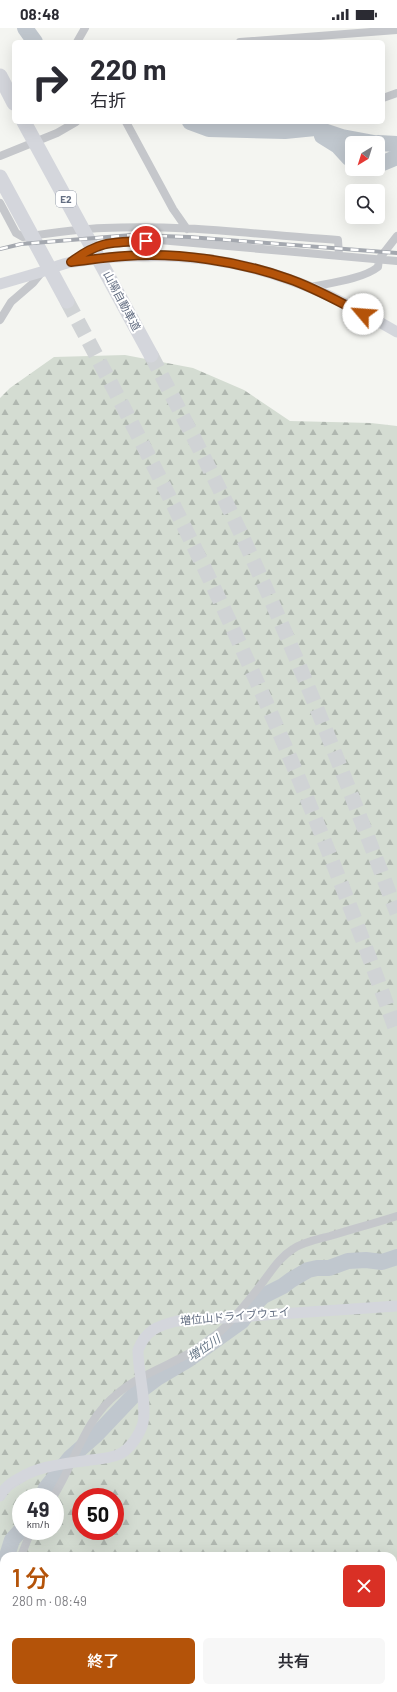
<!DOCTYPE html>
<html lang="ja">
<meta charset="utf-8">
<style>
body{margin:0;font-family:Barlow,"Noto Sans JP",sans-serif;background:#f7f7f7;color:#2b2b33;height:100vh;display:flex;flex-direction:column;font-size:15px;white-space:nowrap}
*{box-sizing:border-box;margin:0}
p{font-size:13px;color:#7c7c81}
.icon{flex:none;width:22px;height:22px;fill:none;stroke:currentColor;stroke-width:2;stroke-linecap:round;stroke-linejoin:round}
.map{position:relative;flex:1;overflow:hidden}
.side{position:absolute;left:0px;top:1524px;width:397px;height:140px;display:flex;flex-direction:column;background:#fff;border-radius:12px 12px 0 0;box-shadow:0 4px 16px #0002}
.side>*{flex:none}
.guide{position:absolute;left:12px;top:12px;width:373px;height:84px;border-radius:6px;box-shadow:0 4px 16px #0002;background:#fff;color:#2b2b33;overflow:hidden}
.needle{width:26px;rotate:218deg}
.tools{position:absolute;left:345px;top:108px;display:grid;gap:8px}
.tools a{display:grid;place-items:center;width:40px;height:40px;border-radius:6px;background:#fff;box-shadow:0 4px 16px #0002;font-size:20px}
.speed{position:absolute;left:12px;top:1460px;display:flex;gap:8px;font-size:20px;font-weight:700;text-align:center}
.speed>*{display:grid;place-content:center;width:52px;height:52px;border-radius:50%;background:#fff;box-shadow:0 4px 16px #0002;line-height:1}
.speed small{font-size:10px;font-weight:400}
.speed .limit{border:6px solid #d22;background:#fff;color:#111}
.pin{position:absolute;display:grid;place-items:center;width:34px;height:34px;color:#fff;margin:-17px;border:2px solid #fff;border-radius:50%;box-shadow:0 1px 4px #0007}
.me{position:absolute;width:44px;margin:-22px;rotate:297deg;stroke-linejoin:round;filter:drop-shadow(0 0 3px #0008)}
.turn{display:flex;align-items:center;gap:14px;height:84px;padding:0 12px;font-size:18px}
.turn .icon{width:52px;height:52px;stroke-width:2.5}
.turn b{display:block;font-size:28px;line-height:34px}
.round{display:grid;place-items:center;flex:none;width:42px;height:42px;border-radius:6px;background:#f7f7f7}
.head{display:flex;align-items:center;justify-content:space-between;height:68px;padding:0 12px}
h1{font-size:24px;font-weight:600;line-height:30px;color:#b45309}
.cta{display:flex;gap:8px;margin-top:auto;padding:8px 12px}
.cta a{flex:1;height:46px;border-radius:6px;background:#b45309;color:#fff;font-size:16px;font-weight:600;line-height:46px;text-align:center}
.cta a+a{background:#f7f7f7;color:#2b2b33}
.status{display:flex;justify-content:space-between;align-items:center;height:28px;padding:0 20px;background:#fff;direction:ltr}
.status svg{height:11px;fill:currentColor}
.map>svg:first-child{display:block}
.forest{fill:url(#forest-firs);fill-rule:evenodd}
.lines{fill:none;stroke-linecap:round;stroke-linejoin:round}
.river{stroke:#c0c7ce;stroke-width:16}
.highway-tunnel{stroke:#d0d3d5;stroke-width:15;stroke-dasharray:15 8;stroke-linecap:butt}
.street{stroke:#c5c7cb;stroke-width:8}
.secondary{stroke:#d4d6dc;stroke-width:11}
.highway{stroke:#d4d6dc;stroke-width:15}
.rail-casing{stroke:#a4a8af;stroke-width:4}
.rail{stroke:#fff;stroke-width:2.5;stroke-dasharray:8;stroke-linecap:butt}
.route-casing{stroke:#753606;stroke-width:10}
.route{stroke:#b45309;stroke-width:7}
.labels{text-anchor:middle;stroke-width:4;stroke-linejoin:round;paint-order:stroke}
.shield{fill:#fff;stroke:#929aa8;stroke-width:1}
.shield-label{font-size:10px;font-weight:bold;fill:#636e82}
.street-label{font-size:11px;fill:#636e82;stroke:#fff}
.water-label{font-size:12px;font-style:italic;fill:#647586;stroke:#fff}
</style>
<div class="status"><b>08:48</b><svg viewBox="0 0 49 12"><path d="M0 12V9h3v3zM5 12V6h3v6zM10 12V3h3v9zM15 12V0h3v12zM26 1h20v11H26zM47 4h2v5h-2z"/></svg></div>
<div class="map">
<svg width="397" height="1664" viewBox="0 0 397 1664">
<defs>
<pattern id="forest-firs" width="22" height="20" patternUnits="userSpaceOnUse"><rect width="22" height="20" fill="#d4dcd2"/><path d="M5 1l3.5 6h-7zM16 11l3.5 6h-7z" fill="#b0b7b0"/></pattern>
</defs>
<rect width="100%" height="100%" fill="#f4f5f1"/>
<path class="forest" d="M125 327 193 340 244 362 290 393 371 395 397 398V1664H0V370L10 360 54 329ZM21 1469H55V1503H21ZM81 1469H115V1503H81ZM4 1528H393V1660H4Z"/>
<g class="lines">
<path class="river" d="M25 0 35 14
M190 94 209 101 285 103 315 100 342 109 374 115
M322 108 338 118 349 130 352 131
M378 115 397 116
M378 134 383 135 397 129
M42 1469 46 1460 70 1430 96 1407 133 1368 157 1350 189 1331 242 1293 251 1280 263 1268 283 1258 291 1252 308 1242 317 1240H329L348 1233 366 1232 382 1234 397 1229
M7 1528 12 1512 21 1502
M0 1547 4 1536"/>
<path class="highway-tunnel" d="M67 273C131 392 193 511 248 634 303 755 352 880 397 1005
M151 327C184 391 218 455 248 521 303 640 350 763 397 885"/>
<path class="street" d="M77 14 85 0
M240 14 397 2
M383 70 397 65
M126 94 173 181 187 201
M0 128 57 105 76 94
M0 175 16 205 23 209C50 205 77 201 104 200 182 196 261 207 338 212L339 227
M71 234 94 218 119 213 159 212 397 233
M311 259C330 255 363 251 378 239L379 231 397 208
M0 292 11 274 33 255 42 244
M53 1469C76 1433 83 1393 118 1365 146 1342 182 1334 210 1312 229 1298 248 1273 263 1254 272 1242 280 1229 293 1221 303 1214 319 1211 330 1208 353 1201 375 1195 397 1188
M21 1528 31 1503"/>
<path class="secondary" d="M0 256C14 252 27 248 41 244 51 241 62 235 73 234 144 223 219 226 288 251 326 264 362 284 397 304
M0 1468C4 1460 12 1454 20 1450 41 1437 66 1436 90 1432 100 1431 111 1430 120 1426 130 1421 140 1406 143 1395 147 1375 138 1345 138 1322 146 1302 157 1298 177 1293L397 1278
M0 1624 4 1597
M38 1664 39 1660"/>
<path class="highway" d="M0 48 14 75
M24 94 151 327
M0 149 67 273"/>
<g class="rail-casing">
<path id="rail" d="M0 221 21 216 132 207 189 209 397 225"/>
</g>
<use href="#rail" class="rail"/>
</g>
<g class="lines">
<g class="route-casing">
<path id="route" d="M146 213C112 214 99 213 71 234 89 232 107 229 125 228 178 224 239 233 289 251 315 260 339 274 363 286"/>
</g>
<use href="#route" class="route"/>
</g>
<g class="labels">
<rect class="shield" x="56" y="163" width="20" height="16" rx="3"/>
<g class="shield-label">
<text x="66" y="175">E2</text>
</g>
<g class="street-label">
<text transform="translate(122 273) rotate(62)" y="4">山陽自動車道</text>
<text transform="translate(235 1288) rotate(-5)" y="4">増位山ドライブウェイ</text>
</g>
<g class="water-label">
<text transform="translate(204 1320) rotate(-34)" y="4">増位川</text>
</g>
</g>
</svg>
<div class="tools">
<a><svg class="needle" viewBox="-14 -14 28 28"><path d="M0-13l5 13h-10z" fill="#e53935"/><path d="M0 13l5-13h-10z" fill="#7c7c81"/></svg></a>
<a><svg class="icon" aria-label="search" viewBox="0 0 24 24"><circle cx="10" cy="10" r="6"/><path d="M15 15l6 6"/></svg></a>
</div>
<div class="speed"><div>49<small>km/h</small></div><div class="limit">50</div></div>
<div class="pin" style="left:146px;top:213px;background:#d93025"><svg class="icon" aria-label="arrive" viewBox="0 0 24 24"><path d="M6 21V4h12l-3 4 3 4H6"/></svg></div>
<svg class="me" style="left:363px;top:286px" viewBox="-20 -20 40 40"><circle r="19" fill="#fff"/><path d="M0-13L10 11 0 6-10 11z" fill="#b45309"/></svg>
<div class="guide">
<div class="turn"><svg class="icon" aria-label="right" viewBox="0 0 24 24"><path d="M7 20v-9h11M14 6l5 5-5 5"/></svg><div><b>220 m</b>右折</div></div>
</div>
<section class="side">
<div class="head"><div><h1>1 分</h1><p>280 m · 08:49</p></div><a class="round" style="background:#d93025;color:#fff"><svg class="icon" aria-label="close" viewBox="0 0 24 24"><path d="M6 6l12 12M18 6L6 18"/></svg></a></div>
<div class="cta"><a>終了</a><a>共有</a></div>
</section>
</div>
